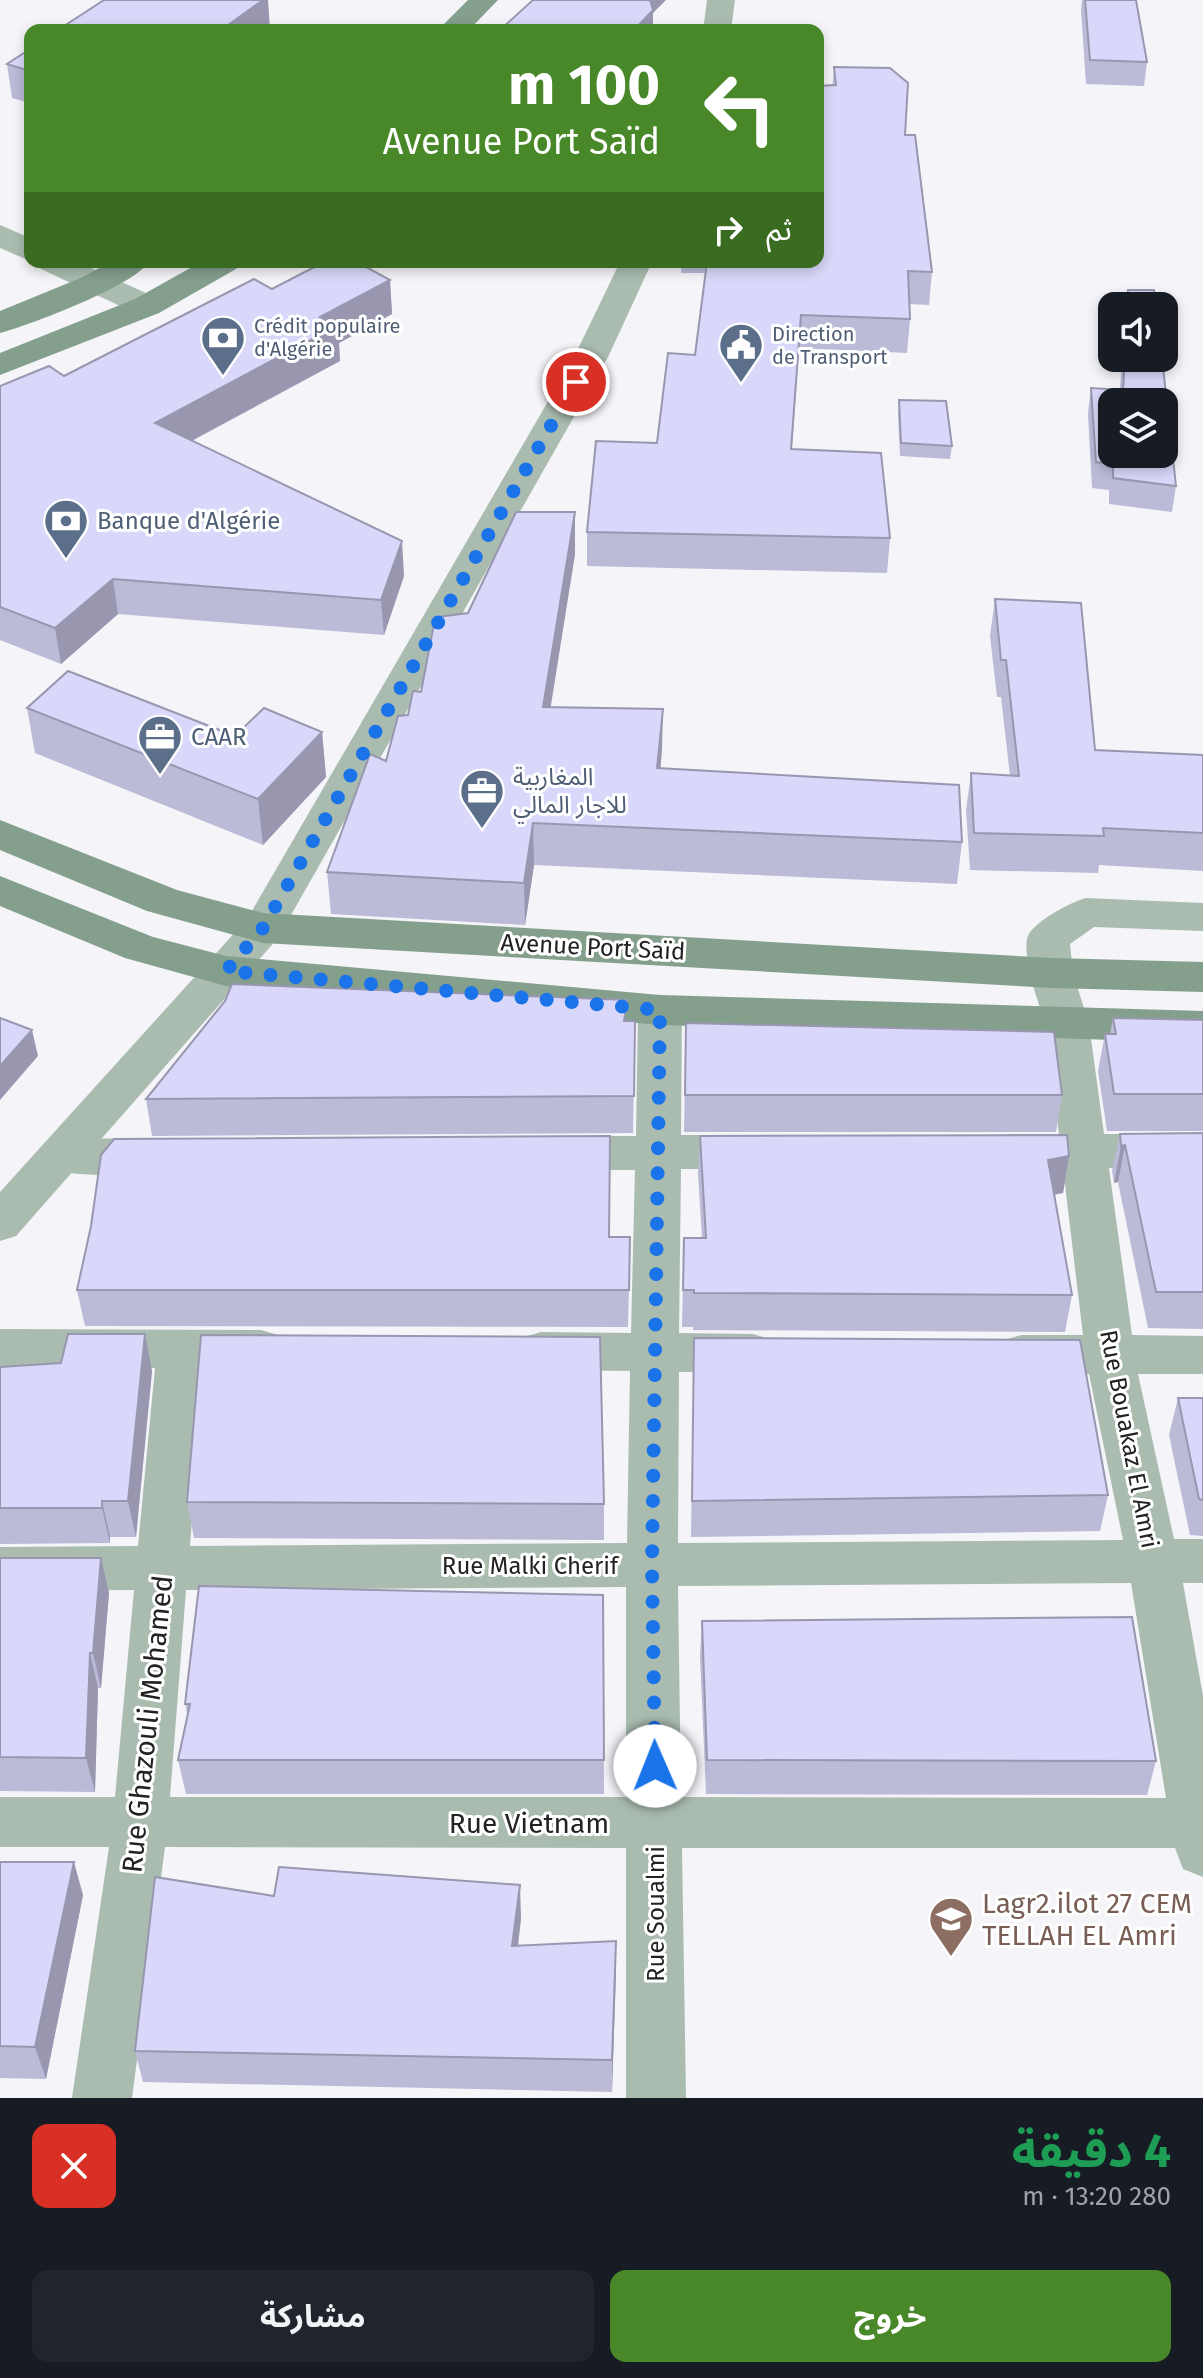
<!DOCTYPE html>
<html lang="ar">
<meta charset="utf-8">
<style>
body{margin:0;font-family:"Fira Sans","Noto Sans Arabic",sans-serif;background:#20242c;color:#f1f3f6;direction:rtl;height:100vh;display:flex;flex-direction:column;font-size:30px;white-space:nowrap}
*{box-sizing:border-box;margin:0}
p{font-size:26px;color:#9ea1a6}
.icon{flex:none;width:44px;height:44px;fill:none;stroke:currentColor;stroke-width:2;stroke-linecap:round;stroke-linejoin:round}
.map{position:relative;height:2098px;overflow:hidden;direction:ltr}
.side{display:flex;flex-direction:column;background:#171b24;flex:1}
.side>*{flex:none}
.top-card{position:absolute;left:24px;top:24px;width:800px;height:244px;border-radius:16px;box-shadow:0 4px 12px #0003;direction:rtl;background:#488829;color:#fff;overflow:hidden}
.buttons{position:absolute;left:1098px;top:292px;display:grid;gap:16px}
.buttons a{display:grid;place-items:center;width:80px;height:80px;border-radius:16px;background:#171b24;box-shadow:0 4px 12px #0003;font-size:40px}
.pin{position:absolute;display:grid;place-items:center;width:68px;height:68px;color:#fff;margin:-34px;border:4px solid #fff;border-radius:50%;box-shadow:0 2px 8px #0007}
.me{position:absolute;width:88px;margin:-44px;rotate:359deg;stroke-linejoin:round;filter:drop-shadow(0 0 6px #0008)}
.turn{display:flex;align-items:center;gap:28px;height:168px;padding:0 32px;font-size:36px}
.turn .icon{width:104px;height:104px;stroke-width:2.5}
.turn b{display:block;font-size:56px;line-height:68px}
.then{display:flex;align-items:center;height:76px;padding:0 32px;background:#0003;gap:16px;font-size:30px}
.round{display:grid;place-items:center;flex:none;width:84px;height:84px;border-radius:16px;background:#20242c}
.summary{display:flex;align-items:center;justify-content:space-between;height:136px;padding:0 32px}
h1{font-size:48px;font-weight:700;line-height:60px;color:#1e9e55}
.primary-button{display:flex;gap:16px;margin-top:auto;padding:16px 32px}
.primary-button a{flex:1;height:92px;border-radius:16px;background:#488829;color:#fff;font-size:32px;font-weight:700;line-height:92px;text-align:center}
.primary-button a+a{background:#20242c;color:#f1f3f6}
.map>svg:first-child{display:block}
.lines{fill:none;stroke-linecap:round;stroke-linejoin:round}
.minor{fill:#aabcaf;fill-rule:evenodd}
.tertiary{fill:#aabcaf;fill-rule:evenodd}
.secondary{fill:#859f8d;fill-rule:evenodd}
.wall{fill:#bbbad7}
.shaded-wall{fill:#9897af}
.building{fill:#d9d8fa;stroke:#9897af;stroke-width:2;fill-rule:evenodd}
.route{stroke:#1a73e8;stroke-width:14;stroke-dasharray:0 25.2}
.labels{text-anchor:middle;stroke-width:6;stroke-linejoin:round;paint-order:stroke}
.far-service-label{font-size:20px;fill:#4e5e75;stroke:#fff;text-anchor:start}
.service-label{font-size:24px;fill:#4e5e75;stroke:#fff;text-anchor:start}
.street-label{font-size:24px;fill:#222223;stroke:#fff}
.near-street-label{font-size:28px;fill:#222223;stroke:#fff}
.near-education-label{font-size:28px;fill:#785e54;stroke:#fff;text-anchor:start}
</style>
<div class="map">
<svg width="1203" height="2098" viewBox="0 0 1203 2098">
<rect width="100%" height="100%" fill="#f4f4f9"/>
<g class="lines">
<path class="minor" d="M707 0H735L731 30H703Z
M0 225 30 238V261L0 248Z
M36 262H78L159 299 163 306 159 313 147 316 135 313 41 269Z
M620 262H652L609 355 278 938 263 943 248 938 242 928 575 355Z
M660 995 675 999 682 1010 681 1135H761L777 1140 784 1152 777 1164 761 1169H681L679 1333 753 1334 770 1339 777 1353 770 1367 753 1372H679L678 1543 1123 1540 1089 1374 1021 1373 1004 1368 997 1354 1004 1340 1021 1335H1083L1063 1168H1009L993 1163 986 1151 993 1139 1009 1134H1059L1045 1024 1052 1013 1067 1008 1082 1013 1089 1024 1104 1134H1203V1168H1109L1132 1335 1203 1336V1374H1138L1174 1539H1203V1583H1183L1203 1696V1877L1183 1869 1175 1848H682L686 2098H626V1848L165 1847 132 2098H72L109 1847H0V1797H115L134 1590 0 1591V1547L138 1546 155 1368 0 1367V1329L261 1330 278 1335 285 1349 278 1363 261 1368H204L190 1546 627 1543 630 1371 541 1370 524 1365 517 1351 524 1337 541 1332 631 1333 635 1170H549L533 1165 526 1153 533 1141 549 1136H636L638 1010 645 999ZM1131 1583 1166 1798 681 1797 678 1586ZM626 1587V1797H170L186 1590Z
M161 1138 177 1143 184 1155 177 1167C145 1177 76 1178 44 1168L37 1156 44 1144 60 1139Z"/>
<path class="tertiary" d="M1086 898 1203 903V931L1094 927 1070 944 1073 973 1089 1024 1082 1035 1067 1040 1052 1035C1041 1016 1023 961 1027 939 1030 923 1071 902 1086 898Z
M263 913 278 918 284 928 278 938 16 1236 0 1241V1192L248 918Z"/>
<path class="secondary" d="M468 0H498L469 30H438Z
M110 262H149C133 286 30 325 0 333V311L83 277Z
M201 262H241L236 269 159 313 0 375V353L135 299Z
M0 820 177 890 263 913 1052 958 1203 962V992L1052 988 263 943 147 911 0 850Z
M0 876 153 937 226 956 660 995 1203 1011V1043L660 1025 226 986 125 958 0 906Z"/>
</g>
<path class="wall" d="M1082 0H1136L1147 62 1144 86 1086 84 1081 10Z
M30 49V103L12 98 7 64Z
M834 67 905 135 932 272 929 305 909 304 910 319 907 353 799 348 792 449 890 538 887 573 587 566V532L657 443 695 355 706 273H681L682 262H818Z
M390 280 392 314 339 343 340 361 192 441 404 576 384 635 118 614 61 664 0 640V386L64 376 272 289Z
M1122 358H1162L1176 486 1172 512 1109 504V490L1092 488 1088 413 1091 388 1120 389Z
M899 400 952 446 950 459 900 456 898 413Z
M575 554 550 707 663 709 660 768 962 842 957 884 534 865 525 925 331 914 327 872 386 761 408 715 468 613Z
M995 599 1095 750 1203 755V871L1099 865 1098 873 970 870 966 810 971 773 1010 776 1001 697H997L990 636Z
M27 708 235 736 322 732 326 777 263 845 35 753Z
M1113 1018 1203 1020V1131H1107L1098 1071 1105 1034H1110Z
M635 1021 633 1133 152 1136 146 1099Z
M686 1023 1062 1095 1056 1132H684Z
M1203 1133V1329L1148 1328 1118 1182 1114 1183 1112 1171 1120 1134Z
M700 1136 1069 1156 1063 1193 1054 1194 1072 1295 1065 1332 693 1330V1327H682L684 1238H702L698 1173Z
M609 1237H630L628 1327 85 1326 77 1290Z
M694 1338 1108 1495 1100 1531 691 1537Z
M0 1367 152 1371 136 1537H110V1543L0 1544Z
M1178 1398H1203V1536L1190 1535 1169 1435Z
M187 1502 604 1504V1540L194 1538Z
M0 1558H101L109 1593 101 1688H98L95 1792 0 1791Z
M603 1595 604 1794H186L178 1760 188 1717 185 1704Z
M702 1621 1156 1761 1147 1795 706 1794 700 1656Z
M0 1862 83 1895 46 2079 0 2078Z
M274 1896 521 1918 518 1946 616 1941 612 2092 143 2082 135 2051Z"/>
<path class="shaded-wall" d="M263 0H268L270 30H221Z
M646 0H666L653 13V30H634Z
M390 280 392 314 339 343 340 361 159 458 155 423 320 317Z
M575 512V554L544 749 543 707Z
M402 541 404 576 384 635 381 600Z
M113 579 118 614 61 664 55 628Z
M663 709 662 750 657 810V768Z
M322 732 326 777 263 845 258 799Z
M533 823 534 865 525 925 524 883Z
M32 1030 38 1056 0 1100V1066Z
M1125 1145 1118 1182 1114 1183 1121 1146Z
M1069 1156 1063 1193 1042 1197 1048 1160Z
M145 1334 152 1371 136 1537 128 1501Z
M102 1501 110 1537V1543L102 1508Z
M101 1558 109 1593 101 1688 93 1653Z
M90 1653 98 1688 95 1792 86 1758Z
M74 1862 83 1895 46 2079 35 2047Z
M520 1885 521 1918 514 1979 512 1946Z
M616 1941V1973L612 2092V2060Z"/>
<path class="building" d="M104 0H263L221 30H58Z
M533 0H650L653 10 634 30H500Z
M1085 0H1136L1147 62 1090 60Z
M30 49V71L7 64Z
M834 67 890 68 908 83 905 135H915L932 272 908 271 910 319 801 315 791 449 881 453 890 538 587 532 596 441 657 443 668 353 695 355 707 262H818V86L836 85Z
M324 262H357L390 280 320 317 337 326 155 423 402 541 381 600 113 579 55 628 0 607V386L49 366 64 376 254 279 272 289Z
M1128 290H1154L1156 306H1127Z
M1125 358H1162L1176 486 1113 478V464L1096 462 1091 388 1123 390ZM1112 402H1164V454H1112Z
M899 400 946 401 952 446 901 443Z
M516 512H575L543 707 663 709 657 768 959 785 962 842 533 823 524 883 327 872 370 754 386 761 398 716 408 715 413 691 421 692 434 624 438 617 468 613Z
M995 599 1081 603 1095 750 1203 755V833L1103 828 1104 836 974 833 971 773 1019 776 1006 660H1001Z
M68 671 235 736 264 708 322 732 258 799 27 708Z
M232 984 627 1000 624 1021H635L634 1096 146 1099 225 1001Z
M0 1018 32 1030 0 1066Z
M1113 1018 1203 1020V1094H1114L1105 1034H1116Z
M686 1023 1054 1032 1062 1095H685Z
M1203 1133V1292H1156L1125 1145 1121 1146 1120 1134Z
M1067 1135 1069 1156 1048 1160 1072 1295 694 1293V1290H683L684 1238H706L700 1136Z
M610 1136 609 1237H630L629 1290H77L91 1226 101 1155 114 1139Z
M68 1334H145L128 1501H102V1508H0V1367L61 1363Z
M201 1335 600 1337 604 1504 187 1502Z
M694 1338 1080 1340 1108 1495 692 1501Z
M1178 1398H1203V1500L1199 1499Z
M0 1558H101L93 1653H90L86 1758 0 1757Z
M199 1586 603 1595 604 1760H178L190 1704H185Z
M1132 1617 1156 1761 707 1760 702 1621Z
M0 1862H74L35 2047 0 2046Z
M279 1867 520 1885 512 1946 616 1941 612 2060 135 2051 155 1877 274 1896Z"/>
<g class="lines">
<path class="route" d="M576 382 263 928 226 971 660 1010 652 1565 655 1766"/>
</g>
<defs>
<g id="bank-pin" transform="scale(2.3)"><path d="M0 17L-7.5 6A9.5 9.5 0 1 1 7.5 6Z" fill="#5c6f8a" stroke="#fff"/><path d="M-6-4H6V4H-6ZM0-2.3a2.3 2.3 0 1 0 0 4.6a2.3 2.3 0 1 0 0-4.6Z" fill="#fff"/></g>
<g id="civic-pin" transform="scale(2.3)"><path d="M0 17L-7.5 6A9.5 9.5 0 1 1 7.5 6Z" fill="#5c6f8a" stroke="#fff"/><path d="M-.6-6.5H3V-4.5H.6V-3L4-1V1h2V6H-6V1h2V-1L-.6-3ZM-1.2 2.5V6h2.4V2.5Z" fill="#fff"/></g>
<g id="office-pin" transform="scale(2.3)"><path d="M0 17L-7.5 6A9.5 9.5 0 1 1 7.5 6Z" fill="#5c6f8a" stroke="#fff"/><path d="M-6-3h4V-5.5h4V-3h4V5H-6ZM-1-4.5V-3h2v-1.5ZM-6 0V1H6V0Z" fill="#fff"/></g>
<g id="school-pin" transform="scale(2.3)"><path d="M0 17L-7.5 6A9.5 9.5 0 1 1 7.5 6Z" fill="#8d6e63" stroke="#fff"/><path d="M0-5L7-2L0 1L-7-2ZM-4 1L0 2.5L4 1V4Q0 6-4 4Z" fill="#fff"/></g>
</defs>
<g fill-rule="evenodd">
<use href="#bank-pin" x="223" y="338"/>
<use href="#civic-pin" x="741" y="345"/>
<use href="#bank-pin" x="66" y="521"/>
<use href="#office-pin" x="160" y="737"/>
<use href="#office-pin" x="482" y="791"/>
<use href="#school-pin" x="951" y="1919"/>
</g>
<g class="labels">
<g class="far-service-label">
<text x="254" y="333">Crédit populaire<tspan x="254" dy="23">d'Algérie</tspan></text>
<text x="772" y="341">Direction<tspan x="772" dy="23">de Transport</tspan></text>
</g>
<g class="service-label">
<text x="97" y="529">Banque d'Algérie</text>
<text x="191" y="745">CAAR</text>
<text x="513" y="785">المغاربية<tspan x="513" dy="28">للاجار المالي</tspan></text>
</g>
<g class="street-label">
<text transform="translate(593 947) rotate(3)" y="8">Avenue Port Saïd</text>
<text transform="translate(1129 1439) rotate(79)" y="8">Rue Bouakaz El Amri</text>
<text x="530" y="1574">Rue Malki Cherif</text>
<text transform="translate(656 1914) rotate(-90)" y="8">Rue Soualmi</text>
</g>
<g class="near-street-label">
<text transform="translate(147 1724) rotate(-84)" y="10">Rue Ghazouli Mohamed</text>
<text x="529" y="1833">Rue Vietnam</text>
</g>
<g class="near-education-label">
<text x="982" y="1913">Lagr2.ilot 27 CEM<tspan x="982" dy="32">TELLAH EL Amri</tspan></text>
</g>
</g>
</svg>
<div class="buttons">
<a><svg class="icon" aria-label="sound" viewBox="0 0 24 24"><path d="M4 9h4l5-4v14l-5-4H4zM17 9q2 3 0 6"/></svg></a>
<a><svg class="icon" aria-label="layers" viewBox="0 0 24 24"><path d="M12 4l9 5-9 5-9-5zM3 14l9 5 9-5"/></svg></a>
</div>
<div class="pin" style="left:576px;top:382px;background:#d93025"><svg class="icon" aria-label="arrive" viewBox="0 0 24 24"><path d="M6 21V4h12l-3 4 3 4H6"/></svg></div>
<svg class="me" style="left:655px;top:1766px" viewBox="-20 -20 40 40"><circle r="19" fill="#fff"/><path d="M0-13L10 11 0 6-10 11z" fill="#1a73e8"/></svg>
<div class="top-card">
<div class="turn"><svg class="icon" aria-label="left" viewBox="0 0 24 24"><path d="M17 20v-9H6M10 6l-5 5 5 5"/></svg><div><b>100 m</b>Avenue Port Saïd</div></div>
<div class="then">ثم<svg class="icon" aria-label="right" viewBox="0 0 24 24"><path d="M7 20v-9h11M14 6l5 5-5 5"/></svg></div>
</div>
</div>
<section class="side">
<div class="summary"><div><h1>4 دقيقة</h1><p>280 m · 13:20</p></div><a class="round" style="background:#d93025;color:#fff"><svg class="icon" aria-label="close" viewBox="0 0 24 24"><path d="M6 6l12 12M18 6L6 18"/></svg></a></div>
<div class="primary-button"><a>خروج</a><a>مشاركة</a></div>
</section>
